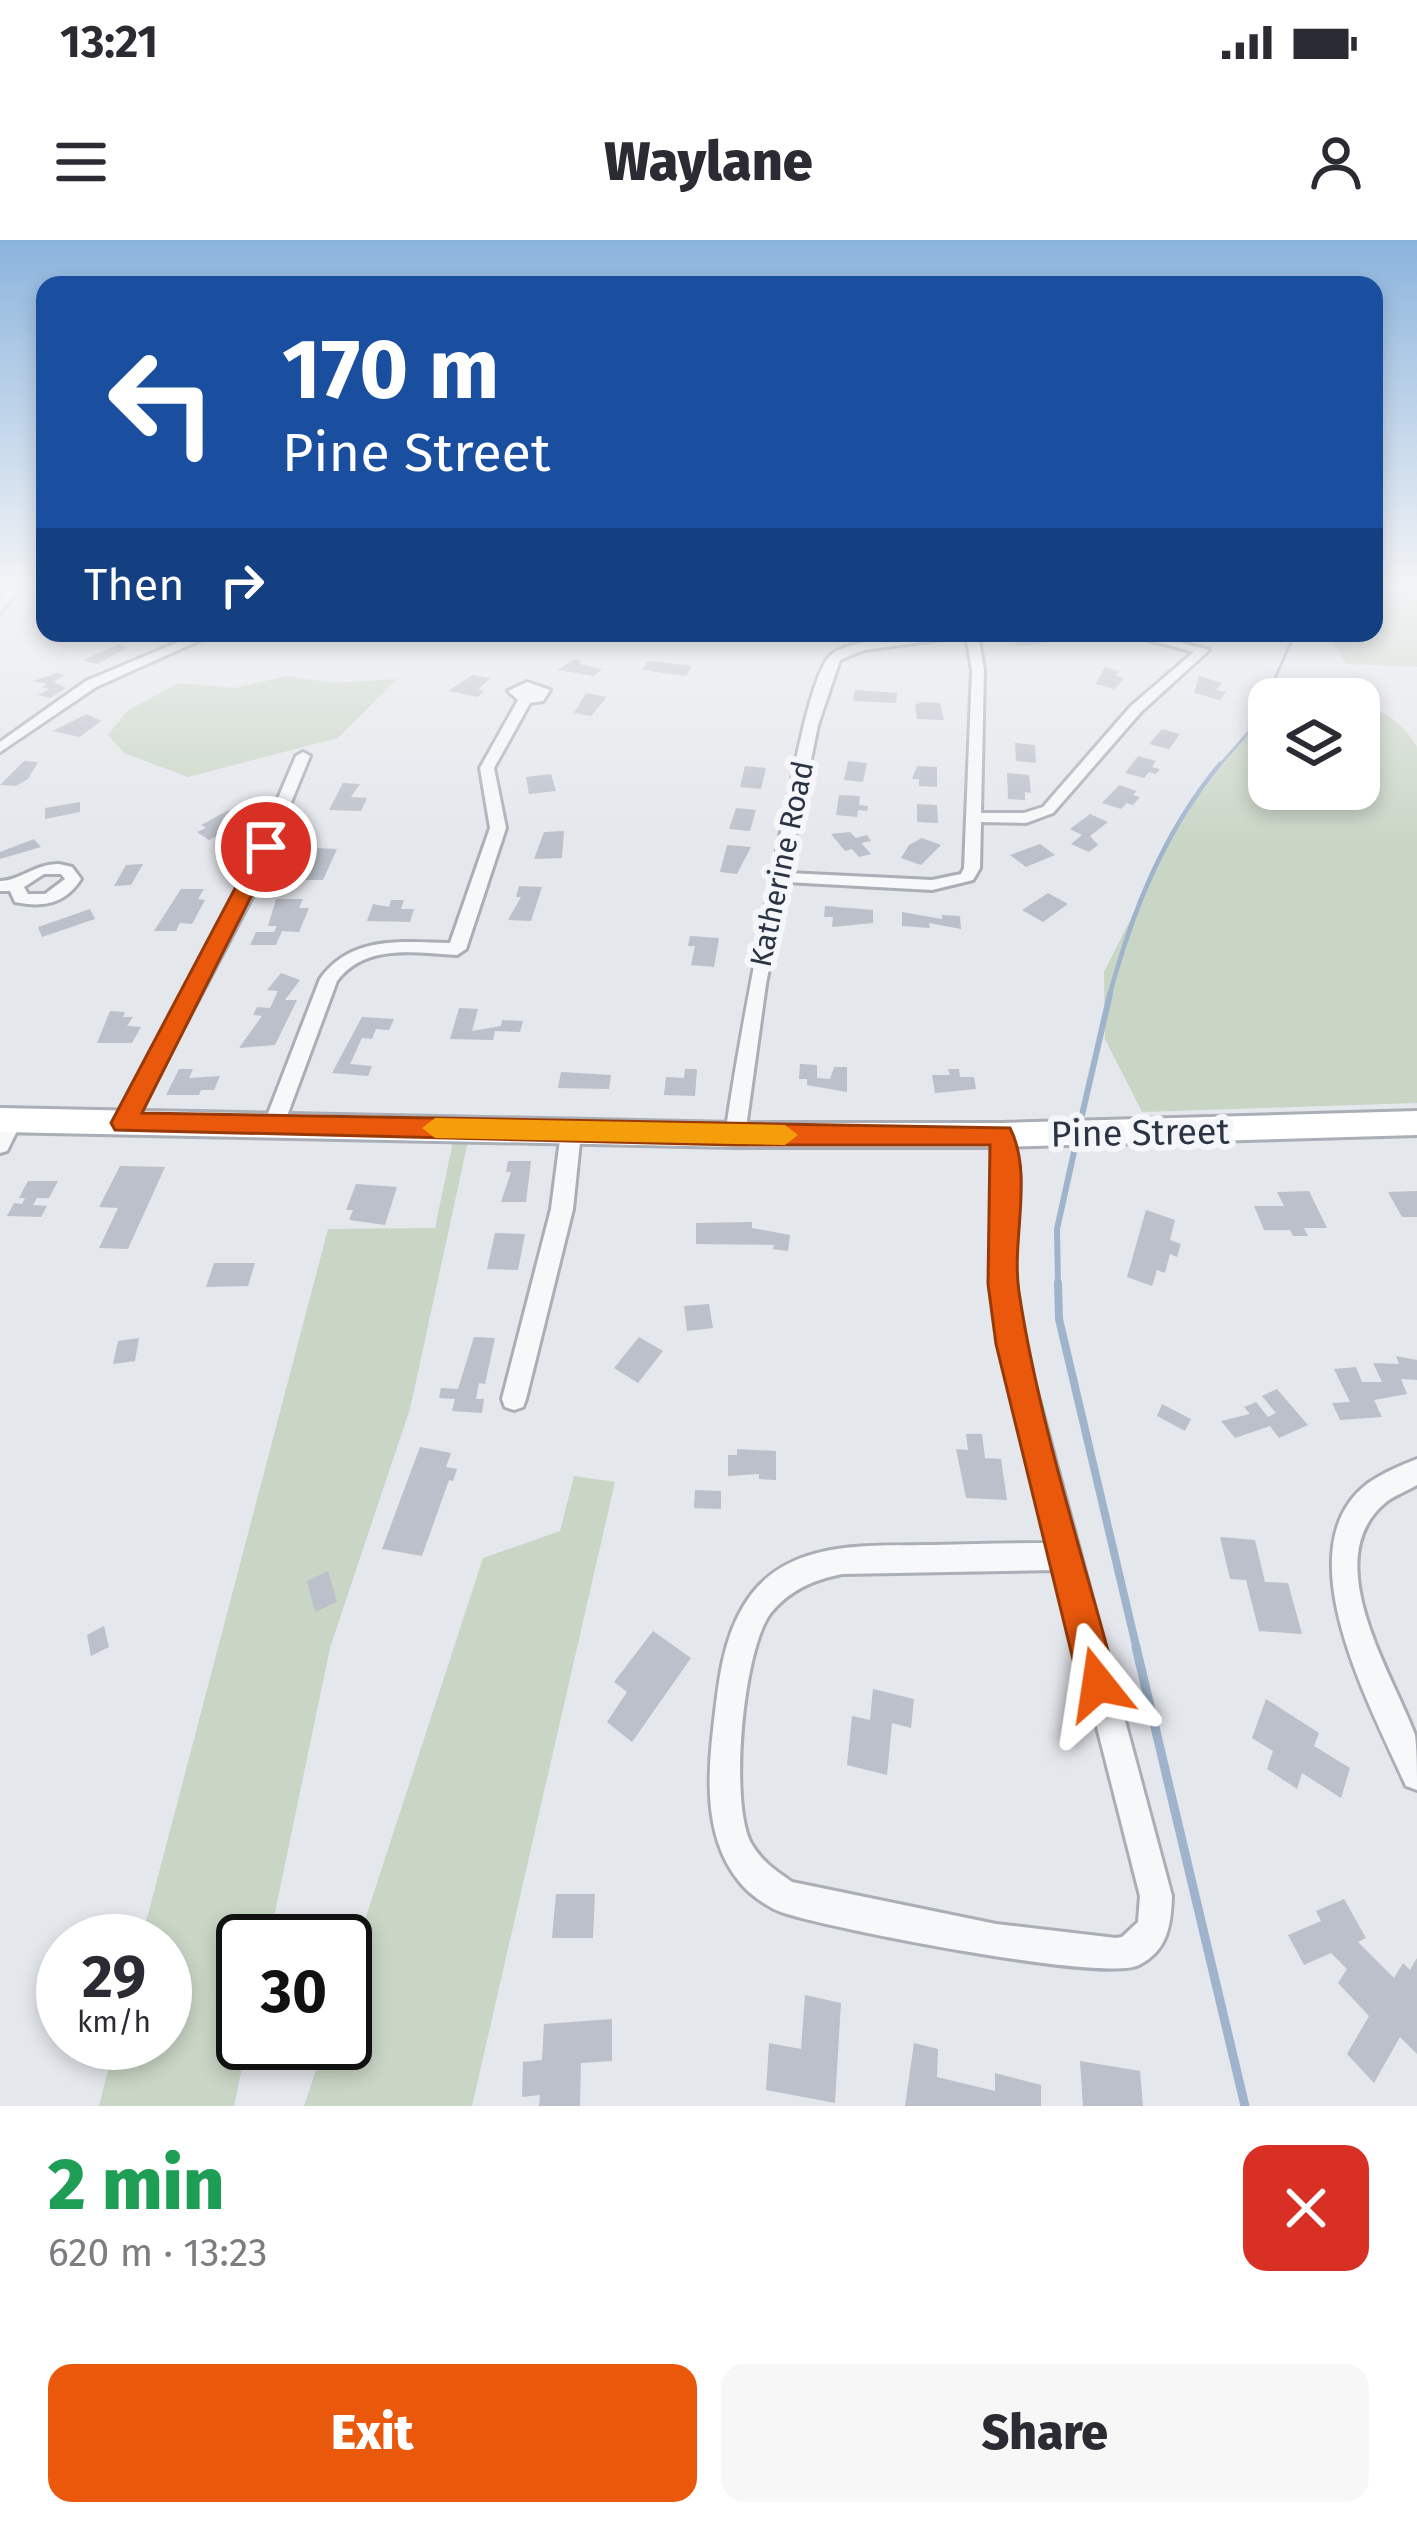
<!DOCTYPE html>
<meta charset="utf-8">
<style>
body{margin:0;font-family:"Fira Sans",sans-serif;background:#f7f7f7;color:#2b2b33;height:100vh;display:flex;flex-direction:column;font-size:45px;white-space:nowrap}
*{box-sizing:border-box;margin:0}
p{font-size:39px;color:#7c7c81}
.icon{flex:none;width:66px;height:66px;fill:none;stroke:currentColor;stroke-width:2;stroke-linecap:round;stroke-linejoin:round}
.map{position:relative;height:1866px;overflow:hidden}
.sheet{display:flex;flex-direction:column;background:#fff;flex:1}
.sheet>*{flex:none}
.guide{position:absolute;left:36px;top:36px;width:1347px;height:366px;border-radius:24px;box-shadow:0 6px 18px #0003;background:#1a4fa0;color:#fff;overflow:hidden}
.controls{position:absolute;left:1248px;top:438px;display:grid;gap:24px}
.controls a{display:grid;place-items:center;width:132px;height:132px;border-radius:24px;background:#fff;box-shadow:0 6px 18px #0003;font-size:60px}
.speed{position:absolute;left:36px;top:1674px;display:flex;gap:24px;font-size:60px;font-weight:700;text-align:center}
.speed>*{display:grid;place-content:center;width:156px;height:156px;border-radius:50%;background:#fff;box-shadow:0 6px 18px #0003;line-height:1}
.speed small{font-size:30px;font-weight:400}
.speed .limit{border:6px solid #111;border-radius:18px;background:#fff;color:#111}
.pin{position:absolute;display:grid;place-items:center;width:102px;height:102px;color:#fff;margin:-51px;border:6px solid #fff;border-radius:50%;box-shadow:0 3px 12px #0007}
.me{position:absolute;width:132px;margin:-66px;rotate:345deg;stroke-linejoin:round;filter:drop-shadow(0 0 9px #0008)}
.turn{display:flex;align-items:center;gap:42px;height:252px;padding:0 48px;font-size:54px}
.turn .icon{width:156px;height:156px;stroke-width:2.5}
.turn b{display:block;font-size:84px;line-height:102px}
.then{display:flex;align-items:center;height:114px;padding:0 48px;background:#0003;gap:24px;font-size:45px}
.round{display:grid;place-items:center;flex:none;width:126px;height:126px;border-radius:24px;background:#f7f7f7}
.head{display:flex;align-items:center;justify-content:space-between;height:204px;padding:0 48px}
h1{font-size:72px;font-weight:800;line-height:90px;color:#1e9e55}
.primary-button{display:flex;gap:24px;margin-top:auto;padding:24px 48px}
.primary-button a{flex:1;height:138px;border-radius:24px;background:#ea580c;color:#fff;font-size:48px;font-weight:800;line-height:138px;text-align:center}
.primary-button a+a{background:#f7f7f7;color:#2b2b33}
.status{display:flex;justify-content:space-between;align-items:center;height:84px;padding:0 60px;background:#fff;direction:ltr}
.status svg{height:33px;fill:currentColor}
header{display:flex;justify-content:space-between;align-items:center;height:156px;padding:0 48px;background:#fff;font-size:54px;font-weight:800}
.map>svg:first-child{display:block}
.green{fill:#c9d6c5}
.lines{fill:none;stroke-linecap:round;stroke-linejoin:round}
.stream-far4{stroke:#9fb4cc;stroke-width:3}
.stream-far3{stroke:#9fb4cc;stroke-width:4.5}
.stream-far2{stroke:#9fb4cc;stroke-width:6}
.stream-far1{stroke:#9fb4cc;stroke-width:8}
.stream{stroke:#9fb4cc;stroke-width:9}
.building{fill:#bbc0ca}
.street-casing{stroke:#a9aeb7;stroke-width:6}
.secondary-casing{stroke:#a9aeb7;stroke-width:6}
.street{fill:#f7f8fa;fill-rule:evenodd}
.secondary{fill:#fff;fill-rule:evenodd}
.route{fill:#ea580c;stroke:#983908;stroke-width:3}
.slow{fill:#f59e0b}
.labels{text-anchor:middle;stroke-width:12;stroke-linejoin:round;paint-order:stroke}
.far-street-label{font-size:30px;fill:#2b3445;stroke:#f4f6f9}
.street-label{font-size:36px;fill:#2b3445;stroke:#f4f6f9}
</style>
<div class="status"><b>13:21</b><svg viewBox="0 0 49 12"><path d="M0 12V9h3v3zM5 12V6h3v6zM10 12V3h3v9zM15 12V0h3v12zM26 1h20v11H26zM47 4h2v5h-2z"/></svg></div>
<header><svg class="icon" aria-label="menu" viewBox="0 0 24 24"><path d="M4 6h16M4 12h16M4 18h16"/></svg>Waylane<svg class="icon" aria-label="person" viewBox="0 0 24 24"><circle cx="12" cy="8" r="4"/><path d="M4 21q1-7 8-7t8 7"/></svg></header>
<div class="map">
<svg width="1417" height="1866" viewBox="0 0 1417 1866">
<rect width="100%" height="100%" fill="#e4e7ec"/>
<path class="green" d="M1374 350 1417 356V427L1346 424 1331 398 1298 393H1374Z
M287 436 334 443 397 439 338 498 188 537 124 513 108 495 127 471 178 443 235 448Z
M1359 463C1384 470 1404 484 1417 507V863L1142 872 1105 799 1104 732 1182 577 1269 466V549H1359Z
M453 901H468L410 1169 330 1408 269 1701H243V1803H247L234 1866H99L115 1803H165V1701H141L328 989 435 988Z
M574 1236 615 1242 472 1866H304L325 1803H345V1741L483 1318 560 1291Z"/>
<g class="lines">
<path class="stream-far4" d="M1273 459 1275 438 1295 393
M1218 527 1269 469"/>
<path class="stream-far3" d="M1109 757C1132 672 1163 593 1220 524"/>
<path class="stream-far2" d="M1082 875 1110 754
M1058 1046 1057 989 1074 912"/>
<path class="stream-far1" d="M1058 1043 1059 1079 1137 1410"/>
<path class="stream" d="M1136 1407 1245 1866"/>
</g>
<path class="building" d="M1020 393H1048L1055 401 1018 407 1009 396Z
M119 404 129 407 97 424 83 420Z
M574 419 582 421 579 424 602 429 594 436 557 430Z
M648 421 692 426 686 436 642 430Z
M1105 427 1119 431 1115 436 1124 438 1115 449 1096 444Z
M58 433 65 435 54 442 66 448 50 458 38 455 49 449 42 447 47 444 33 441Z
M473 435 490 438 478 450 484 451 478 457 448 451Z
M1199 436 1222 443 1216 450 1226 452 1220 460 1194 453Z
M855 450 897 453 896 463 853 461Z
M586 453 607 457 591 476 574 473Z
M922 462 940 463 944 480 917 479 915 465Z
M87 474 101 481 80 497 52 491Z
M1162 489 1180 494 1169 509 1149 504Z
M1015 503 1035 505 1036 523 1016 521Z
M1138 516 1156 521 1152 527 1160 529 1156 534 1149 532 1144 538 1125 533Z
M24 521 38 522 28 539 16 546 0 545Z
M848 521 867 523 863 542 844 540Z
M745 526 766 528 761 549 740 547Z
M917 526 937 527V547L919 546V539H912Z
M1007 533 1029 535 1031 553 1025 552V560L1008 559Z
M551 534 556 551 529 554 526 537Z
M343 543 360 544 351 557 367 558 361 571 329 570Z
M1119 545 1137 551 1133 555 1140 557 1133 565 1127 563 1121 569 1102 563Z
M839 555 860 556 859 565 868 566 867 571 858 570 857 577 836 575Z
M80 562V572L45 579V568Z
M917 564 937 565 938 583 917 582Z
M736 568 756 570 750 591 729 589Z
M229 570 247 581 209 600 197 592 206 588 201 585Z
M1090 574 1108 582 1090 596 1098 605 1089 612 1071 604 1082 595 1070 589Z
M564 591 562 618 534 619 544 592Z
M850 592 856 598 867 595 871 601 861 603 871 614 859 617 852 609 845 611 831 594Z
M922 598 941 605 921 625 901 618 909 605Z
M34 599 41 607 0 619V612Z
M1040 604 1055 615 1026 627 1010 615Z
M727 605 751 607 737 634 720 632Z
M314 608 337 609 323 640H303Z
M143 624 131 645 114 646 126 625Z
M519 646 542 647 531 681 508 680 521 657H516Z
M181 649H204L198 659 205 660 192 684 180 683 176 691H154Z
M1048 653 1068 664 1043 682 1022 670Z
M276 659H303L299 668H309L299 692 282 691 276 705H250L256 692H274L277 686H268Z
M391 660H404L401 669H414L410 682 367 681 373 664 389 667Z
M825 666 873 670V683L832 687 833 677H824Z
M90 669 95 679 42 697 38 687Z
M902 672 942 679V675L960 676 961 689 929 683 930 688 902 686Z
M690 696 719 698 714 727 691 725 695 706H688Z
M281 733 300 740 285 760H297L275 805 239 808 262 776 253 775 257 767 270 768 278 751 267 750Z
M459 768 478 769 472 791 501 786 502 780 523 781 520 792 495 791 493 800 450 799Z
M110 771 125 772 123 777H133L127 786 141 787 132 803H97Z
M362 777 394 779 389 790 376 789 372 799 362 798 350 824 372 826 368 836 332 833Z
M800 824 817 825V838L830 839 834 827H847V852L807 845V839H799Z
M179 829H193L189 838 220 836 214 850H201L199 855H166Z
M685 829H697L695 856 664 855 666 837 684 838Z
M948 829H959L960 837H974L976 849 935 853 932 835H950Z
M561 832 611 835 609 849 558 848Z
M508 921H531L526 962H501L511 932H506Z
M120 926 165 927 128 1009 99 1008 118 968 99 967Z
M28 941H58L49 958H37L33 965 47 966 41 977 7 976 14 963 22 964 25 958H19Z
M356 944 397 947 385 985 349 980 353 970H346Z
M1309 951 1327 988H1304L1308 996H1293L1290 990H1264L1254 966H1284L1277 952Z
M1417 951V977H1402L1388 952Z
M1146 970 1175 980 1170 1000 1181 1004 1177 1017 1170 1014 1165 1033 1157 1030 1152 1046 1127 1037Z
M752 982V988L790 995 788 1011 773 1009 774 1005 696 1004V983Z
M495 993 525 994 518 1030 487 1029Z
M214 1023H255L248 1046 206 1047Z
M709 1064 713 1088 687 1091 684 1066Z
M474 1097 495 1098 485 1144 479 1143 476 1159H484L482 1173 452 1171 455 1159 439 1158 441 1148 458 1149Z
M639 1097 663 1111 638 1143 614 1128Z
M139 1098 135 1121 113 1124 118 1101Z
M1396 1116 1417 1120V1140L1401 1139 1407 1154 1374 1160 1382 1177 1340 1180 1332 1163 1350 1162 1334 1129 1356 1127 1362 1142H1382L1373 1123 1399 1124Z
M1277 1149 1308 1185 1279 1198 1270 1186 1235 1198 1221 1181 1250 1174 1244 1167 1256 1162 1268 1177 1276 1173 1262 1156Z
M1162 1164 1191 1179 1185 1191 1157 1176Z
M966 1194H982L985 1218 1001 1219 1007 1260 966 1258 956 1209 968 1210Z
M420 1207 451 1213 446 1227 457 1229 453 1241 449 1240 422 1316 382 1309Z
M737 1209 776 1211V1240L759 1239V1234L728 1236V1215H737Z
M695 1250 721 1251V1269L694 1268Z
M1220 1297 1255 1300 1265 1342 1288 1343 1302 1394 1259 1391 1246 1340 1230 1339Z
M328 1331 337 1362 315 1372 307 1341Z
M104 1386 109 1407 91 1416 87 1395Z
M653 1391 691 1418 632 1502 607 1482 627 1452 614 1442Z
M873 1449 914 1459 911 1488 892 1483 887 1535 847 1525 852 1476 870 1480Z
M1266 1459 1319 1493 1314 1506 1350 1528 1341 1558 1302 1533 1297 1549 1267 1529 1273 1511 1252 1498Z
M556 1654H595L593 1698H552Z
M1344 1659 1366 1698 1358 1702 1394 1738 1403 1723 1410 1730 1417 1718V1814L1400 1797 1374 1843 1347 1814 1369 1776 1338 1743 1347 1729 1331 1713 1304 1725 1288 1695 1321 1681 1316 1671Z
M805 1755 841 1763 835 1863 766 1850 769 1803 801 1809Z
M612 1779V1821L581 1823 580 1866H539L540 1855 522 1857 523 1822 542 1820 544 1784Z
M914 1803 938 1809 937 1837 995 1851V1833L1041 1845V1866H905Z
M1080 1821 1140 1831 1143 1866H1083Z"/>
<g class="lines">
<g class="street-casing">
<path id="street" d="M14 343H25L0 372V360Z
M200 393H216L96 447 0 512V502L86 441Z
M938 393H978L984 430 981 573H1024L1043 567 1131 466 1194 412 1122 393H1144L1209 410 1141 472 1053 573 1026 583 981 582 980 628 973 640 932 650 786 642 766 744 745 895 735 903 728 900 725 895C742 780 765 667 789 554 795 527 812 431 831 415 852 398 910 397 938 393ZM966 396 972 430 964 628 961 634 932 640 788 633 818 485 840 420 864 410Z
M527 442 550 450 543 461 530 463 494 528 506 588 466 709 457 715C415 713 366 703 337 741L284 884 274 892 267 889 264 884 320 739C351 695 402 702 450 703L490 588 480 528 518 460 508 451Z
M303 512 310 516 253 655 131 888H117L114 883 237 655 296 516Z
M59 624 72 627 81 639C65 664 43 668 15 662L10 651H0V641C20 641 34 624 59 624ZM44 634H61L65 639 45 654H28L24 647Z
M12 873 22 881 7 911 0 913V885L5 876Z
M571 884 581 892 573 969 526 1159 523 1167 514 1170 505 1167 502 1159 551 969 561 892Z
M1001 887 1011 895 1015 920 1014 1044 1024 1104 1172 1656C1171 1685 1168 1710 1139 1725 1107 1743 826 1688 781 1672 768 1667 752 1656 743 1646 705 1604 707 1543 713 1490 718 1449 721 1404 743 1367 782 1299 864 1306 932 1305 971 1304 1011 1303 1050 1303L1000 1104 992 1044 995 920 991 895ZM1057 1330 1140 1656 1138 1682 1122 1697 1116 1698 996 1684 792 1642C776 1631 761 1621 751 1603 729 1562 743 1411 770 1374 789 1350 813 1340 842 1334Z
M1417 1219V1245C1407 1251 1393 1256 1385 1263 1317 1320 1393 1434 1415 1495 1417 1511 1417 1533 1417 1550L1406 1546C1374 1472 1282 1310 1367 1244 1381 1234 1401 1225 1417 1219Z"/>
</g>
<g class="secondary-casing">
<path id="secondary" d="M0 868 735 883H1001L1417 871V895L1001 907H735L0 892Z"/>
</g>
<use href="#street" class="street"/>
<use href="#secondary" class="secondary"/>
</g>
<linearGradient id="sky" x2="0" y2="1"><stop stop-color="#8bb4dd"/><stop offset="0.57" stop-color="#f3f4f6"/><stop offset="1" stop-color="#f3f4f6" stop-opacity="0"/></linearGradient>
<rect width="1417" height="605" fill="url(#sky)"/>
<path class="route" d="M259 603 276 607 142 873 1010 888C1034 935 1011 1000 1019 1052 1039 1184 1083 1315 1117 1444L1112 1458 1098 1463 1085 1458 1079 1444 996 1104 988 1044 990 905H735L115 890 111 883Z"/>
<path class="slow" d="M435 878 785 885 798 895 785 905 435 898 422 888Z"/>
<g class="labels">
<g class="far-street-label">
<text transform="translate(782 624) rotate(-78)" y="10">Katherine Road</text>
</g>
<g class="street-label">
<text transform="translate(1140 892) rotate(-1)" y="13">Pine Street</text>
</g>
</g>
</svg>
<div class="controls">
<a><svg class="icon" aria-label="layers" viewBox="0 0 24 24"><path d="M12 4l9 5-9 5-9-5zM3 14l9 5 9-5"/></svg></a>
</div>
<div class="speed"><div>29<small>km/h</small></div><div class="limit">30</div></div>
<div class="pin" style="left:266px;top:607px;background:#d93025"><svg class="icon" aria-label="arrive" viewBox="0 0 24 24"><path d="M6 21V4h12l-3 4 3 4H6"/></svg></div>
<svg class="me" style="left:1098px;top:1444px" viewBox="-20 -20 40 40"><path d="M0-17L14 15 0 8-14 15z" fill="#ea580c" stroke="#fff" stroke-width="4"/></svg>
<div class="guide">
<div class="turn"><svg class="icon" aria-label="left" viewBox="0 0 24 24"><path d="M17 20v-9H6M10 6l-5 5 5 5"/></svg><div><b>170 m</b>Pine Street</div></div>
<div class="then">Then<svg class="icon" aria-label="right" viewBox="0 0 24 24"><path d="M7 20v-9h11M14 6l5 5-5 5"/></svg></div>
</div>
</div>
<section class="sheet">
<div class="head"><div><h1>2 min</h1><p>620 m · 13:23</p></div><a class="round" style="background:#d93025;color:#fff"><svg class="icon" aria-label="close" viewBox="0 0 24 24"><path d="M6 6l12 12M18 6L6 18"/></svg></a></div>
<div class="primary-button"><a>Exit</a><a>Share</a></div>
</section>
